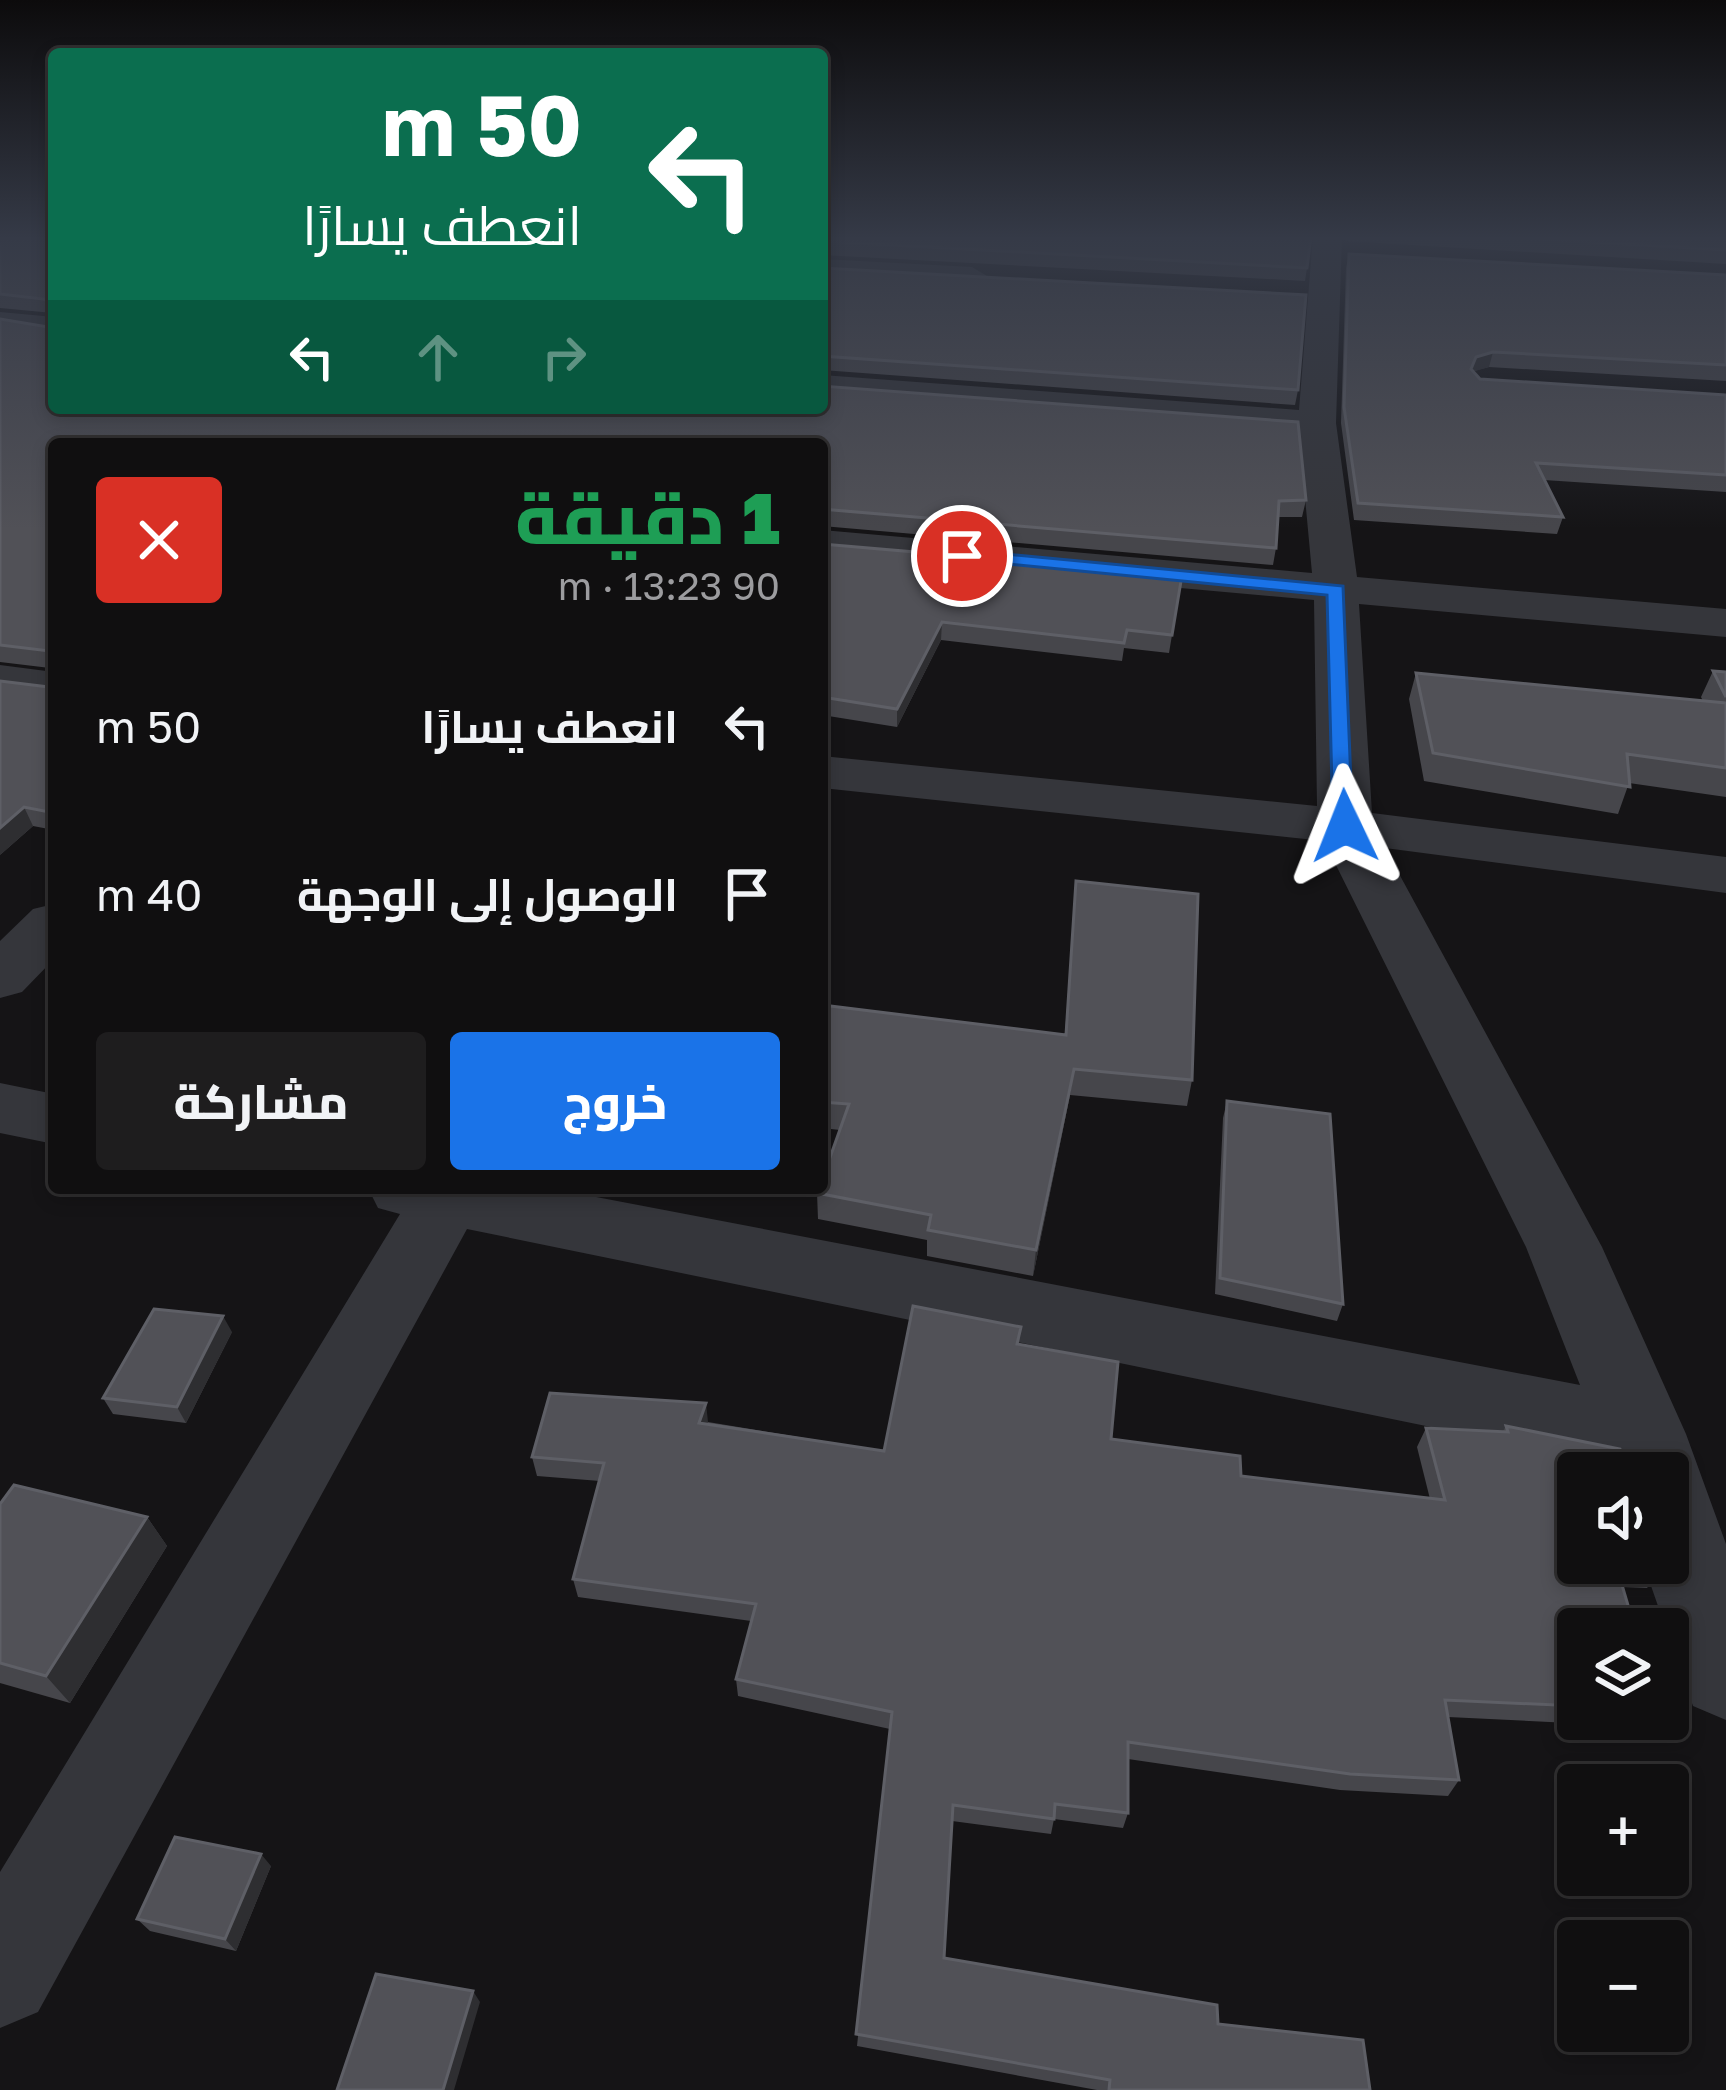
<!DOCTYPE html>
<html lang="ar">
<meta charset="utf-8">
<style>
body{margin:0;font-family:"Golos Text",Cairo,sans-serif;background:#1e1d1e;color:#f1f3f6;direction:rtl;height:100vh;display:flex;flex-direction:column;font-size:45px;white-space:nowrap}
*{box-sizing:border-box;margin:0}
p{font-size:39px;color:#9c9c9f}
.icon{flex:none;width:66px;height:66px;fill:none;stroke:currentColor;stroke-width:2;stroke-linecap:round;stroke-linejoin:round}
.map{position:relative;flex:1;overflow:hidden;direction:ltr}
.details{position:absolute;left:48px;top:438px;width:780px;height:756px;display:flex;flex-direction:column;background:#100f10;border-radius:12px;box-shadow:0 6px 18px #0003,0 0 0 3px #302f30;direction:rtl}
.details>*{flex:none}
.banner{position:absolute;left:48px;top:48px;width:780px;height:366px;border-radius:12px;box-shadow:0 6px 18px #0003,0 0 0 3px #302f30;direction:rtl;background:#0b6e4f;color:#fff;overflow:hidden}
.controls{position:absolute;left:1557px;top:1452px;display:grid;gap:24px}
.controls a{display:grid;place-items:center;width:132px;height:132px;border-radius:12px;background:#100f10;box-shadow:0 6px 18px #0003,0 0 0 3px #302f30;font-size:60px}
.pin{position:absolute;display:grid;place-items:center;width:102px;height:102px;color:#fff;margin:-51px;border:6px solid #fff;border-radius:50%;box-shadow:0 3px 12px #0007}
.me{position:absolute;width:132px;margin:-66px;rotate:358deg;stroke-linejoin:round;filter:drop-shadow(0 0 9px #0008)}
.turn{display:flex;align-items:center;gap:42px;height:252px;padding:0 48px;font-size:54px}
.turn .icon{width:156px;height:156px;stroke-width:2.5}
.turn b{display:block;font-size:84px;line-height:102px}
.lanes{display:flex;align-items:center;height:114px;padding:0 48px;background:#0003;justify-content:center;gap:60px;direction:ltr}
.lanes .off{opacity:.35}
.round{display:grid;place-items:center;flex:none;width:126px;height:126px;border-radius:12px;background:#1e1d1e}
.headline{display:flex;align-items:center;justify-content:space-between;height:204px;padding:0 48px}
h1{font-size:72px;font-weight:800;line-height:90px;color:#1e9e55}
.cta{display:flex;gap:24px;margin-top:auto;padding:24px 48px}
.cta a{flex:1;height:138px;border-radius:12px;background:#1a73e8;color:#fff;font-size:48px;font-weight:800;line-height:138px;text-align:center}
.cta a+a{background:#1e1d1e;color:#f1f3f6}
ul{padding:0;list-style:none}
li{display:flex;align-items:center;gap:36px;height:168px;padding:0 48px}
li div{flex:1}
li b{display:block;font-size:45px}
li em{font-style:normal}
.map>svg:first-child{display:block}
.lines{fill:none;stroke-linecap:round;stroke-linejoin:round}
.minor{fill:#35363b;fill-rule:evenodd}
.wall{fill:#46464b}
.shaded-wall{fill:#2e2e31}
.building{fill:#515157;stroke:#5e5f66;stroke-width:3}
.route{fill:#1a73e8;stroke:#114b97;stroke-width:3}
</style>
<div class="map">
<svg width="1726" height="2090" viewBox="0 0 1726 2090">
<rect width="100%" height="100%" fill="#151416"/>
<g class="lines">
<path class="minor" d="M1313 236H1342L1336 423 1357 577 1726 609V637L1359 604 1372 813 1726 857V893L1385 848 1602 1247 1686 1434 1726 1544V1720L1693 1706 1643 1563H1668V1473H1614L1611 1464 467 1229 38 2012 0 2028V1872L400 1214 378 1208 368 1188H549L1580 1385 1526 1247 1324 841 822 788V756L1317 806 1314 600 822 556V530L1312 573 1299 433 822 397V375L1299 410Z
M822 259 972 267 987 276 972 285 822 277Z
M0 312 54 317V337L0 332Z
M0 665 54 672V702L0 695Z
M54 904V959L22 992 0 998V941L33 909Z
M0 1083 54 1094V1144L0 1133Z"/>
</g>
<path class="wall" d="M0 236 1306 500 1302 517H1278L1276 548 1273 565 822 526V444H54V830L33 826 0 855 49 687 50 668 0 662V319L48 327 53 323V313L0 308V310Z
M822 236 1307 268 1305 281 822 255Z
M1344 236H1726V264L1346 241Z
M1349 254 1726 275V381L1489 367 1473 371 1480 379 1726 395V492L1544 480 1563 517 1557 534 1354 520 1341 423 1346 268Z
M822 268 1298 390 1295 405 822 370Z
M822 544 1182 575 1169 653 1124 648 1122 661 941 640 897 727 822 715Z
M1713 671 1726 672V797L1629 783 1618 814 1424 781 1409 699 1416 673 1703 701 1701 697Z
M1076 881 1192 1080 1187 1106 1070 1095 1033 1276 927 1256V1240L818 1219 817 1193 840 1130 822 1128V1005L1065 1034Z
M1227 1101 1343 1304 1337 1321 1215 1294 1223 1118Z
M1021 1327 1019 1344 1111 1439 1241 1476 1430 1499 1417 1447 1426 1428 1503 1431 1506 1426 1661 1570 1647 1588 1622 1587 1578 1629V1719H1661L1662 1722 1647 1739 1573 1733 1570 1723 1448 1717 1459 1780 1448 1796 1340 1790 1128 1759V1813L1123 1828 1054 1819 1051 1834 952 1821 944 1958 1218 2024 1370 2090H1097L857 2046 890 1729 738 1696 736 1679 751 1621 578 1597 573 1579 600 1481 537 1476 532 1457 708 1422 884 1451Z
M232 1332 186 1423 113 1414 103 1398Z
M0 1504 147 1517 167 1546 70 1703 0 1683Z
M271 1866 236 1951 150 1931 137 1919Z"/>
<path class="shaded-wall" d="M1493 352 1489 367 1472 372 1467 384 1476 357Z
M942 622 941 640 897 727V709Z
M24 807 33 826 0 855V828Z
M1074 1069 1070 1095 1033 1276 1036 1250Z
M223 1316 232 1332 186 1423 177 1407Z
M706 1403 708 1422 702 1441 699 1423Z
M147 1517 167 1546 70 1703 46 1676Z
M261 1854 271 1866 236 1951 225 1939Z
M473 1991 480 2002 454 2090H443Z"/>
<path class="building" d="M0 236H54V408H822V386L1298 422 1306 500 1279 501 1276 548 822 509V444H54V813L24 807 0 828V681L49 687 50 651 0 645V319L48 327 53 323 52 300 0 294Z
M822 236H1311L1307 268 822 241Z
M1492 236H1726V250Z
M1349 254 1726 275V365L1493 352 1476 357 1471 369 1480 379 1726 395V475L1536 463 1563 517 1358 503 1344 407Z
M822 268 1306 295 1298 390 822 356Z
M822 544 1182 575 1172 635 1127 630 1124 643 942 622 897 709 822 697Z
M1713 671 1726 672V697Z
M1416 673 1726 703V768L1627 754 1630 787 1433 753Z
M1076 881 1198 894 1192 1080 1074 1069 1036 1250 928 1230 931 1215 817 1193 819 1188H822V1180L849 1104 822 1102V1005L1066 1035Z
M1227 1101 1330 1114 1343 1304 1220 1278Z
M913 1306 1021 1327 1017 1344 1118 1362 1111 1439 1240 1456 1241 1476 1445 1500 1426 1428 1508 1432 1506 1426 1620 1449 1629 1473H1578V1563H1658L1661 1570 1617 1568 1635 1629H1578V1706L1445 1700 1459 1780 1350 1774 1128 1742V1813L1055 1804 1054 1819 953 1805 944 1958 1217 2005 1218 2024 1363 2040 1370 2090H1109L1110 2080 856 2034 892 1712 736 1679 756 1604 573 1579 604 1463 532 1457 550 1393 706 1403 699 1423 884 1451Z
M154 1309 223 1316 177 1407 103 1398Z
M14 1485 147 1517 46 1676 0 1663V1504Z
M1616 1719H1661L1662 1722Z
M175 1837 261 1854 225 1939 137 1919Z
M376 1974 473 1991 443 2090H337Z"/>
<linearGradient id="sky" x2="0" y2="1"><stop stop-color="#0c0b0c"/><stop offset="0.45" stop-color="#353a47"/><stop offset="1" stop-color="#353a47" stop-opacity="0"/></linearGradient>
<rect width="1726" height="529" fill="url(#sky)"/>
<path class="route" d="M962 550 1343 586 1353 831 1333 826 1327 595 956 559 953 556Z"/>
</svg>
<div class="controls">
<a><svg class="icon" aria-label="sound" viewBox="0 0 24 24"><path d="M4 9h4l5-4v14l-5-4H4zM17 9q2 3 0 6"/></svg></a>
<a><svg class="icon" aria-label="layers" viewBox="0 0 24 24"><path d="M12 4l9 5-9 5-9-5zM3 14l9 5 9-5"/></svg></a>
<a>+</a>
<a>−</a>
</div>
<div class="pin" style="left:962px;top:556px;background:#d93025"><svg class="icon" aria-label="arrive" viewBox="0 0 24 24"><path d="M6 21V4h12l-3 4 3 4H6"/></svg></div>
<svg class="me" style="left:1345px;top:826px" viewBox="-20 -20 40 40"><path d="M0-17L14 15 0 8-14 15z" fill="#1a73e8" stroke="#fff" stroke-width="4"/></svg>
<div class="banner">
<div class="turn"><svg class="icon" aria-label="left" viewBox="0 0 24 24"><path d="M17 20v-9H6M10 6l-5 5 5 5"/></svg><div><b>50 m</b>انعطف يسارًا</div></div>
<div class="lanes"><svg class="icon" aria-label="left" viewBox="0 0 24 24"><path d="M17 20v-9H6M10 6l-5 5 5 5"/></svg><svg class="icon off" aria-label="ahead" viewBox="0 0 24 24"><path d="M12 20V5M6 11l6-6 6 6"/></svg><svg class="icon off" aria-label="right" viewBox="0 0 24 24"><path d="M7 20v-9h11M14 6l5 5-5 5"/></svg></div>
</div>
<section class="details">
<div class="headline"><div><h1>1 دقيقة</h1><p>90 m · 13:23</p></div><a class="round" style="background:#d93025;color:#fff"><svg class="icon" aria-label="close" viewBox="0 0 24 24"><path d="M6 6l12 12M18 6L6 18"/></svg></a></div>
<ul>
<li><svg class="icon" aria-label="left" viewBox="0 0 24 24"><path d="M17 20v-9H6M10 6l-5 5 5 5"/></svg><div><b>انعطف يسارًا</b></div><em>50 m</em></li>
<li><svg class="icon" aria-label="arrive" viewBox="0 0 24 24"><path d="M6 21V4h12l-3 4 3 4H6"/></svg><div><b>الوصول إلى الوجهة</b></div><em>40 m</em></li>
</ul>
<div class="cta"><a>خروج</a><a>مشاركة</a></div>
</section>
</div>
